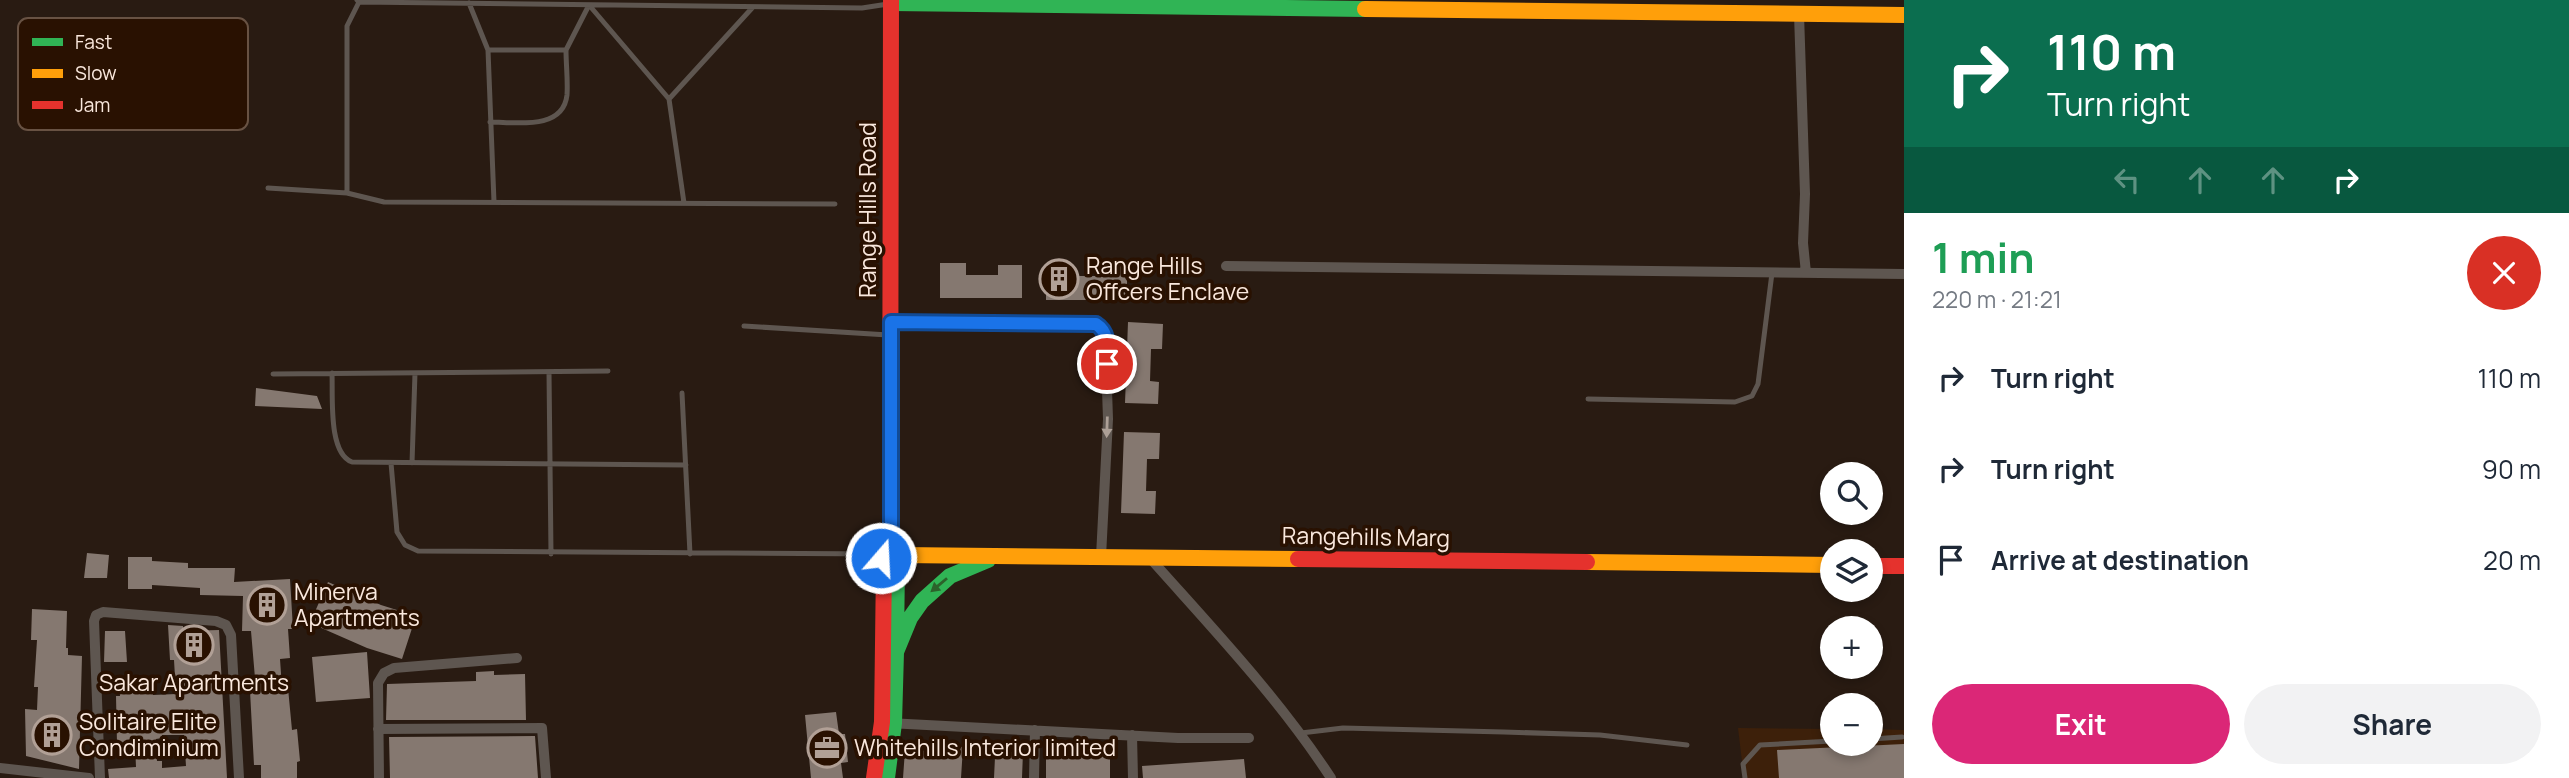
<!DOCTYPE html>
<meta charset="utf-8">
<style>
body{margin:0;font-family:Manrope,sans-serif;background:#f2f2f3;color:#1f2937;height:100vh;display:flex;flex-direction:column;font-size:26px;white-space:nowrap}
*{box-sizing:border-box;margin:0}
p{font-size:23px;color:#747a83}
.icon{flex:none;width:38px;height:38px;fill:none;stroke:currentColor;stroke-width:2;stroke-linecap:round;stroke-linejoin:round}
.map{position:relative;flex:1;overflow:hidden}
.side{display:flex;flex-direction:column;background:#fff;width:665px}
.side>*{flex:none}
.hud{background:#0b6e4f;color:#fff;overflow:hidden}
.fabs{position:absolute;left:1820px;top:462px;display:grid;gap:14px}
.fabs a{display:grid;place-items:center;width:63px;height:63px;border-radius:50%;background:#fff;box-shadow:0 4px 10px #0003;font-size:35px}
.pin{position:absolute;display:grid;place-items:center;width:60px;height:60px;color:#fff;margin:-30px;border:4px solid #fff;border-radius:50%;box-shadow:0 2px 7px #0007}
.me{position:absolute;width:77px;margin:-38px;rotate:19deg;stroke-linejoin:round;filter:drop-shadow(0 0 5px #0008)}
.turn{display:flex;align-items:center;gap:24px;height:147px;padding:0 28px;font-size:32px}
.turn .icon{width:91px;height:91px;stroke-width:2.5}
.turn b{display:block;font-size:49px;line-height:60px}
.lanes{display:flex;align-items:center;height:66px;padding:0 28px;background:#0003;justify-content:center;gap:35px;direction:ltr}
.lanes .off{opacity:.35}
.round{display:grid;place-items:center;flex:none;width:74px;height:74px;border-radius:37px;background:#f2f2f3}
.overview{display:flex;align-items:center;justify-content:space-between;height:119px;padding:0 28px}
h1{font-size:42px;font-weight:700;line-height:52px;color:#1e9e55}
.action{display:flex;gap:14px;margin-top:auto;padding:14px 28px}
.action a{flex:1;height:80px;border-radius:42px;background:#db2777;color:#fff;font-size:28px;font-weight:700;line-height:80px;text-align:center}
.action a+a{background:#f2f2f3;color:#1f2937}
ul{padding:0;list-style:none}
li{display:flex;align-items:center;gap:21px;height:91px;padding:0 28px}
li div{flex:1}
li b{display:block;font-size:26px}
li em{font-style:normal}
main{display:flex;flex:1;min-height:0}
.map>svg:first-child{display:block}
.built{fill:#3d200a}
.building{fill:#857870;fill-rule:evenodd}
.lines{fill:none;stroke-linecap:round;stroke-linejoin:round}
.lane{stroke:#5e5650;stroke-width:5}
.street{stroke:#5e5650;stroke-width:10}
.fast{stroke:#30b455;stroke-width:16}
.slow{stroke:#ff9f0a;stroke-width:16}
.jam{stroke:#e5322d;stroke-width:16}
.oneway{fill:#ac9f96}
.oneway2{fill:#2c622b}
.route-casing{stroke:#114b97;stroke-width:18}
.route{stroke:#1a73e8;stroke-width:12}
.labels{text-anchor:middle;stroke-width:7;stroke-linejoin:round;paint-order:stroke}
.street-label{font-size:23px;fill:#fae8dd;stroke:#291101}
.poi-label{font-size:23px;fill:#fae8dd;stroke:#291101;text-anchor:start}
.key{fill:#291101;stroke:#685243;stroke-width:2}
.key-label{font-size:19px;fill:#fae8dd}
</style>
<main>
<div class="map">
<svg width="1904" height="778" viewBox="0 0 1904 778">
<rect width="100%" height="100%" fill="#291b12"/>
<path class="built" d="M1738 728 1832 729V744H1871V729L1904 730V778H1744Z"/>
<path class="building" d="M940 263H966V275H998V265H1022V298H940Z
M1046 264H1072V276H1104V266H1127V300H1046Z
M1128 322 1163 324 1162 349H1151L1150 381 1159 382 1158 404 1125 403Z
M256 388 317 396 322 409 255 406Z
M1124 432 1160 433 1159 459H1147L1146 491H1156L1155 514 1121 513Z
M87 553 109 555 107 578H84Z
M128 557H152V561L188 563V568H235L234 582 290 579 293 629H288L290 658 280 659 282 688H288L292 730 297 729 300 761 297 762V778H261V765H254L250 691 256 690 251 631H242L243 596 200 595V588L152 585V589H128Z
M328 582 381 605 416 616 402 659 367 648 310 623Z
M32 609 67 611 66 648H68V655L82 656 79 769 26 756 25 709 37 710 38 687H34L37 640H31Z
M168 625 183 626V631L219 630 227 778H109L108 769 136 767 135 745 122 746V743L117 744 116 696H120L119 684 153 683V695L176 694 174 660H170ZM162 735H184L186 766 162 768V761H157L156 739 162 738Z
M105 631H125L127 662H104Z
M367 652 370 698 316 702 312 657Z
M494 671V675L525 674 526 720H386L387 684 476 681V672Z
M836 712 839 734H845L848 762 841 763 843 778H811L805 715Z
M535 736 538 778H390L389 737Z
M1904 744V778H1779L1777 750Z
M933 745 963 747 961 778H903L905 750 933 751Z
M1046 751H1061V755L1071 756H1110V778H1046Z
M1007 752H1023L1022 778H994L995 757H1007Z
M1244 759 1246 778H1143L1142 766Z"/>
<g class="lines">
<path class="lane" d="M357 0 359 2 862 8 888 4
M469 3 488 50 494 202
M488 50H566L589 5 669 99 684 203
M669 99 753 7
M490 122C515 122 563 131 567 95 568 80 566 65 566 50
M268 188 347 193 384 202 835 204
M347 193V26L359 2
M744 326 888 335
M549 372 551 554
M332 373C333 397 328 453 352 462L686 465
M273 374 608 371
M682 393 690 554
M1588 399 1735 402 1752 396 1758 384 1772 273
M391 463 397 532 405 545 418 551 881 554
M412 463 415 373
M1301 733 1343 728 1504 732 1600 735 1687 745
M1871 739 1902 737
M1745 778 1743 764 1760 745 1832 741"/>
<path class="street" d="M1799 14 1805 194 1803 243 1806 273
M1226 266 1904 274
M891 322 1089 323 1096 324 1105 331 1108 419 1101 557
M1149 557C1213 629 1278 697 1331 778
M888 723 1178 738H1249
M378 729 542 728 546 778
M1132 735 1133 778
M0 768 89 778
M100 778 94 621 96 615 103 612 216 621 226 625 231 635 239 778
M379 778 378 683 384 673 394 668 517 658
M1034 778 1035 730"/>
<path class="fast" d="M891 3 1365 9
M896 643 897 564
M887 778 894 723 896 652 910 618 922 601 950 576 988 560"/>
<path class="slow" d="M1365 9 1904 15
M900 555 1298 559
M1587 562 1832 565"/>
<path class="jam" d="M890 546 891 0
M1298 559 1587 562
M1871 566H1904
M874 778 882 722 884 564"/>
</g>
<defs><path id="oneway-solid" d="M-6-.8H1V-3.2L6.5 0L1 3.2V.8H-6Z" transform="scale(1.75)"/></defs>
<use class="oneway" href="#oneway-solid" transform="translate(1107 427) rotate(92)"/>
<use class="oneway2" href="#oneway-solid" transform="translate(939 585) rotate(140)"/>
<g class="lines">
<g class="route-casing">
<path id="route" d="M881 558 884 549 891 546V322L1096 324C1110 333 1107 348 1107 364"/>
</g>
<use href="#route" class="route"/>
</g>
<defs>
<g id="building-ring" transform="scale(2.0125)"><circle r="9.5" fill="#291101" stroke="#b1a096" stroke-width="1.5"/><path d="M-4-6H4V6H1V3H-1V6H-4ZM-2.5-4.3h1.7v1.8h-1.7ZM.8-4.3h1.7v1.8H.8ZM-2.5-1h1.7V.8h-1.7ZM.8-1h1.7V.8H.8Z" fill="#b1a096"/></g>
<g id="office-ring" transform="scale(2.0125)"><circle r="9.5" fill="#291101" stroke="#b1a096" stroke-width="1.5"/><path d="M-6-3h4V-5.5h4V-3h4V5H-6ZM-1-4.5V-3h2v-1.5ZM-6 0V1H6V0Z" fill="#b1a096"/></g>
</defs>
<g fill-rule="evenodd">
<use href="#building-ring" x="1059" y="279"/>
<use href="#building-ring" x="267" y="605"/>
<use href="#building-ring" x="194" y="645"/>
<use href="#building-ring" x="52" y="735"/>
<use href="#office-ring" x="827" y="748"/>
</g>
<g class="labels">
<g class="street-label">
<text transform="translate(868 210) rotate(-90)" y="8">Range Hills Road</text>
<text transform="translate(1366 537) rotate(1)" y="8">Rangehills Marg</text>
</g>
<g class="poi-label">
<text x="1086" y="274">Range Hills<tspan x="1086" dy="26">Offcers Enclave</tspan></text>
<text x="294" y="600">Minerva<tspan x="294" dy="26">Apartments</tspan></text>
<text x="194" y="691" text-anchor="middle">Sakar Apartments</text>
<text x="79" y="730">Solitaire Elite<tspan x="79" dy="26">Condiminium</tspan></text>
<text x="854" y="756">Whitehills Interior limited</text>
</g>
</g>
<rect x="18" y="18" width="230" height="112" rx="10" class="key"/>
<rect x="32" y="38" width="31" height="8" fill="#30b455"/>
<rect x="32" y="69" width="31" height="9" fill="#ff9f0a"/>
<rect x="32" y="101" width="31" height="8" fill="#e5322d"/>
<g class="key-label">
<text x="75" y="49">Fast</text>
<text x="75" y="80">Slow</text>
<text x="75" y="112">Jam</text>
</g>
</svg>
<div class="fabs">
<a><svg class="icon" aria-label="search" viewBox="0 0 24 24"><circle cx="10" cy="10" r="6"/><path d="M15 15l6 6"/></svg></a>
<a><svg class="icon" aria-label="layers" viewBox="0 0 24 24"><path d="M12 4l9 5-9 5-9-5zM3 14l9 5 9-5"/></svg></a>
<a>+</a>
<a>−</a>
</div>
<div class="pin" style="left:1107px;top:364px;background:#d93025"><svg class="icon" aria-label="arrive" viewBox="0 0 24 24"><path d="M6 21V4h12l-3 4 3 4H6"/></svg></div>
<svg class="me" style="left:881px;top:558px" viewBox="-20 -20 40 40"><circle r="17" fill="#1a73e8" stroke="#fff" stroke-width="3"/><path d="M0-11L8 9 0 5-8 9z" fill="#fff"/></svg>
</div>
<section class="side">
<div class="hud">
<div class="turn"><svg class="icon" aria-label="right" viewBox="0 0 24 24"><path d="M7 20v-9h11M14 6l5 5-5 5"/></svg><div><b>110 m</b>Turn right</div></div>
<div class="lanes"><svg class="icon off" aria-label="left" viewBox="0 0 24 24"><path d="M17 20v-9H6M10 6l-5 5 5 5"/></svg><svg class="icon off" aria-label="ahead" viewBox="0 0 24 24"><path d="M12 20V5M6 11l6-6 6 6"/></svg><svg class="icon off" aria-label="ahead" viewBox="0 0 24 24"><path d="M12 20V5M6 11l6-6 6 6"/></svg><svg class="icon" aria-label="right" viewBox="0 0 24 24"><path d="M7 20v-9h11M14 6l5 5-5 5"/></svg></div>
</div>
<div class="overview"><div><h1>1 min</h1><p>220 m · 21:21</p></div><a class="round" style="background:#d93025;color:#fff"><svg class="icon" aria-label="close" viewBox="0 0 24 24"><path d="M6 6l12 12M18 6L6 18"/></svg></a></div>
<ul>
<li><svg class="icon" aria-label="right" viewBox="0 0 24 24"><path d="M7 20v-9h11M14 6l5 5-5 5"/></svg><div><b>Turn right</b></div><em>110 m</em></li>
<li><svg class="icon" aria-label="right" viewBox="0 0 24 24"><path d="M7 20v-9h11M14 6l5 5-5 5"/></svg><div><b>Turn right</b></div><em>90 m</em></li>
<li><svg class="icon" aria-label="arrive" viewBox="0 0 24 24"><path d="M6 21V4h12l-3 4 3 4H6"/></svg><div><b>Arrive at destination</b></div><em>20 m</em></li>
</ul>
<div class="action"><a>Exit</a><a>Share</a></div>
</section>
</main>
